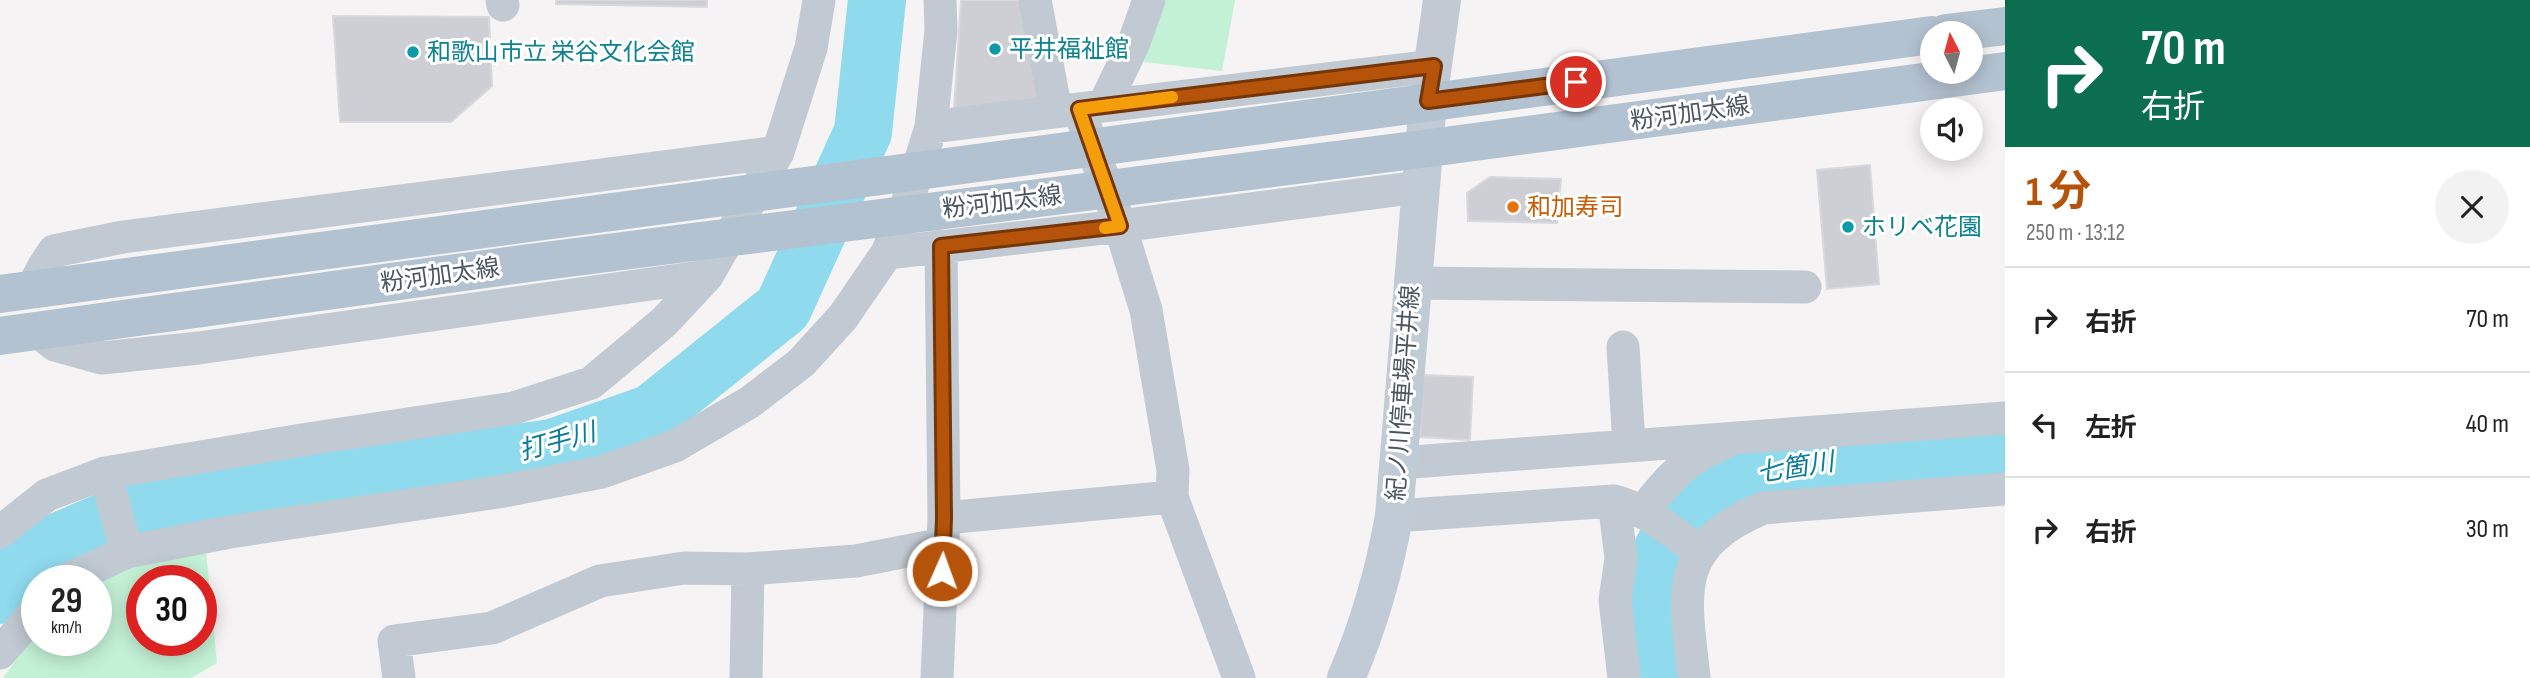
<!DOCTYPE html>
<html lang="ja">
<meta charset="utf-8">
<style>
body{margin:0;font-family:"Sofia Sans Condensed","Noto Sans JP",sans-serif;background:#f2f2f2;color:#222;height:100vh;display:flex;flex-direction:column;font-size:26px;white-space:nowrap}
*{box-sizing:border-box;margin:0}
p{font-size:23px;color:#767676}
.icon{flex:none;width:38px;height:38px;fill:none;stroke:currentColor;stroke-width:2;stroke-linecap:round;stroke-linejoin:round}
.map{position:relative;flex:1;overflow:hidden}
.side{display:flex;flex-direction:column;background:#fff;width:525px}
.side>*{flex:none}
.hud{background:#0b6e4f;color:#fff;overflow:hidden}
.needle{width:46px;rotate:354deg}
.fabs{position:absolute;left:1920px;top:21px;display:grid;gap:14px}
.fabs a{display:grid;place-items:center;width:63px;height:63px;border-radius:50%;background:#fff;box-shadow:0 4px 18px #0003;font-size:35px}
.speed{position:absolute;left:21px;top:565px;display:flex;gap:14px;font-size:35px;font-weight:700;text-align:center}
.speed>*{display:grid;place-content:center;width:91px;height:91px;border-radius:50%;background:#fff;box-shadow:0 4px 18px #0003;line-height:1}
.speed small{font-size:18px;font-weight:400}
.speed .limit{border:10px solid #d22;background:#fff;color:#111}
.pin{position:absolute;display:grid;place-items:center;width:60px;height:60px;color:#fff;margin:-30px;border:4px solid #fff;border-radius:50%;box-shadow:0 2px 7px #0007}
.me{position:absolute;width:77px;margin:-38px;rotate:2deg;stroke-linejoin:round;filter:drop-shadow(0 0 5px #0008)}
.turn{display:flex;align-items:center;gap:24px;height:147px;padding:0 21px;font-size:32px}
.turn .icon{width:91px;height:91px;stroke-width:2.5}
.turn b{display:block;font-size:49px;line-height:60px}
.round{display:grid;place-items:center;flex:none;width:74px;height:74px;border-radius:37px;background:#f2f2f2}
.head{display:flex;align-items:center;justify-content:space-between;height:119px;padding:0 21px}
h1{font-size:42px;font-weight:700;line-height:52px;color:#b45309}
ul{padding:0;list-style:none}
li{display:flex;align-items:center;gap:21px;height:105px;padding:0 21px;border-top:2px solid #e0e0e0}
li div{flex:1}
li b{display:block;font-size:26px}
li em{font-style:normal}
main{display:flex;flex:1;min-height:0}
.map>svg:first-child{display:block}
.green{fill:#c3f1d5;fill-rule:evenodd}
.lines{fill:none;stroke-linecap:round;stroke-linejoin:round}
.river{stroke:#90daee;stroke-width:58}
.building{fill:#cdcfd5;stroke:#d7d9de;stroke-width:2}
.minor{stroke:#c1cad2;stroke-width:33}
.tertiary{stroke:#c1cad2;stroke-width:38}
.secondary{stroke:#c1cbd6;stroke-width:38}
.primary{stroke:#b3c2d1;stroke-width:38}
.route-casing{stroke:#753606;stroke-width:18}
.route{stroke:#b45309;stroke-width:12}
.slow{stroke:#f59e0b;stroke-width:12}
.culture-dot{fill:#0f9aa8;stroke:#fff;stroke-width:2.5}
.food-dot{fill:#e8710a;stroke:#fff;stroke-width:2.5}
.labels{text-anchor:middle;stroke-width:6;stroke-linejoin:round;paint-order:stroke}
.culture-label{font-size:24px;fill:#0d838f;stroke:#fff;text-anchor:start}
.street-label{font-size:24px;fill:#4a5661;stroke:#fff}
.food-label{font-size:24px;fill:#c56008;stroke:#fff;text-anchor:start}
.water-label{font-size:26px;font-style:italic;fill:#0c7c9b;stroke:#fff}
</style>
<main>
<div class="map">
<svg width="2005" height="678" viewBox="0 0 2005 678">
<rect width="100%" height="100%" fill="#f5f3f3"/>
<path class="green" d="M1166 0H1235L1222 71 1144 62Z
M206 551 217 663 191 678H3L37 631V640H96V581L117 567ZM142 581H201V640H142Z"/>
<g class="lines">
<path class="river" d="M0 595 35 552 134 509 552 448 652 413 783 308 863 132 877 0
M1656 678 1650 611 1654 567 1667 541 1695 503 1732 479 1773 467 2005 444"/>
</g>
<path class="building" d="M556 0H707V7L556 4Z
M961 0H1023L1041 99 954 110Z
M333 16 489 17 492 86 451 122H340Z
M1870 165 1879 284 1827 289 1817 170Z
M1490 177 1561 179 1557 223 1468 221 1467 193Z
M1422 375 1473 377 1470 440 1420 437Z"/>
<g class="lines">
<path class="minor" d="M502 0 503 5
M1035 0 1056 111
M1104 105 1133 45 1149 0
M1079 109 1120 226 1146 310 1173 470 1172 497 1239 678
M931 127 1434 66
M778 152 811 48 819 0
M887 253 1120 226 1419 187
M1411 283 1805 287
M32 289 44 266 54 251 123 237 778 152 707 276 199 348 102 358 55 345 37 331
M1623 347 1629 445
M1399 463 2005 418
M105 473 127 552
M1614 501 1621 558 1615 600 1624 678
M1643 512C1665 482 1689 455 1725 443
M1394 516 1614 501C1646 509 1673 532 1699 552
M944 518 1172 497
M0 532 47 495 105 473 308 439 514 408 591 383 664 322 707 276
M64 581 127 552 230 532 498 492 602 472 675 446 750 402 801 363 843 317 887 253 906 207 931 127 941 30 940 0
M0 653 37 610
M399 678 394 641 492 628 600 581 684 568 748 569
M746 678 748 569 856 561 943 544
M937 678 944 518 941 246
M1694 678C1685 593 1671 547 1763 508L2005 489"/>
<path class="tertiary" d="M1428 101 1442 0"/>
<path class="secondary" d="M1346 678C1369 625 1384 573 1394 516L1428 101"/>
<path class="primary" d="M1946 33 2005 26
M0 294 1932 35
M0 336 529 263 1422 149 2005 71"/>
</g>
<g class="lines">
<g class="route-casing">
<path id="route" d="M942 571 944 518 941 246 1120 226 1079 109 1434 66 1428 101 1576 82"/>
</g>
<use href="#route" class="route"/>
<path class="slow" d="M1105 228 1120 226 1079 109 1172 97"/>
</g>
<g class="culture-dot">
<circle cx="995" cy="49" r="7"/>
<circle cx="413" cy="52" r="7"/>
<circle cx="1848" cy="227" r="7"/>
</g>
<circle class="food-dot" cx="1513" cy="207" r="7"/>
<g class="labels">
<g class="culture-label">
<text x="1009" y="57">平井福祉館</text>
<text x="427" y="60">和歌山市立 栄谷文化会館</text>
<text x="1862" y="235">ホリベ花園</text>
</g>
<g class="street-label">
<text transform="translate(1690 113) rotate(-8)" y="8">粉河加太線</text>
<text transform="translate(1002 202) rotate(-7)" y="8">粉河加太線</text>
<text transform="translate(440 275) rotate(-8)" y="8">粉河加太線</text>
<text transform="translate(1403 393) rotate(-86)" y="8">紀ノ川停車場平井線</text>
</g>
<g class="food-label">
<text x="1527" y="215">和加寿司</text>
</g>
<g class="water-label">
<text transform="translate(557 441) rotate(-15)" y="9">打手川</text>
<text transform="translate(1795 467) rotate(-9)" y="9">七箇川</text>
</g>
</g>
</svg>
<div class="fabs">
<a><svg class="needle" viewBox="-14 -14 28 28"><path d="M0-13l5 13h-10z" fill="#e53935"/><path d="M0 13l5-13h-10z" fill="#767676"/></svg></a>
<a><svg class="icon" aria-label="sound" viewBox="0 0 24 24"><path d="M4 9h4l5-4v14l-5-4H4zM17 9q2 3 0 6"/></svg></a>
</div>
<div class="speed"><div>29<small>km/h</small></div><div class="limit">30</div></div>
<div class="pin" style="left:1576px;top:82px;background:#d93025"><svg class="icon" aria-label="arrive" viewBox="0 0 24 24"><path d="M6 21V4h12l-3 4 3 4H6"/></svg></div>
<svg class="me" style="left:942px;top:571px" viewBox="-20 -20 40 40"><circle r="17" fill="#b45309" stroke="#fff" stroke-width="3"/><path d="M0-11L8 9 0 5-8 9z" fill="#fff"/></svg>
</div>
<section class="side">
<div class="hud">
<div class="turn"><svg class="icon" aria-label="right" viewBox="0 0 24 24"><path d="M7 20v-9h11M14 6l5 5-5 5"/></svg><div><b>70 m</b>右折</div></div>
</div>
<div class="head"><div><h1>1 分</h1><p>250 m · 13:12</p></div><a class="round"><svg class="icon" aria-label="close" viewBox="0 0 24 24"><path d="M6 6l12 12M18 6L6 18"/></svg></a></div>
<ul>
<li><svg class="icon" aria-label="right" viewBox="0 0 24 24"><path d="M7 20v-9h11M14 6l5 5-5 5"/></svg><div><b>右折</b></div><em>70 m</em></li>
<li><svg class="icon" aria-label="left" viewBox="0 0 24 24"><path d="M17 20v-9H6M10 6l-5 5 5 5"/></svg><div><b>左折</b></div><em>40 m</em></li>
<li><svg class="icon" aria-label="right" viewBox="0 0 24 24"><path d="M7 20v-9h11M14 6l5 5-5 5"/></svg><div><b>右折</b></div><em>30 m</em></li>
</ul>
</section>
</main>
